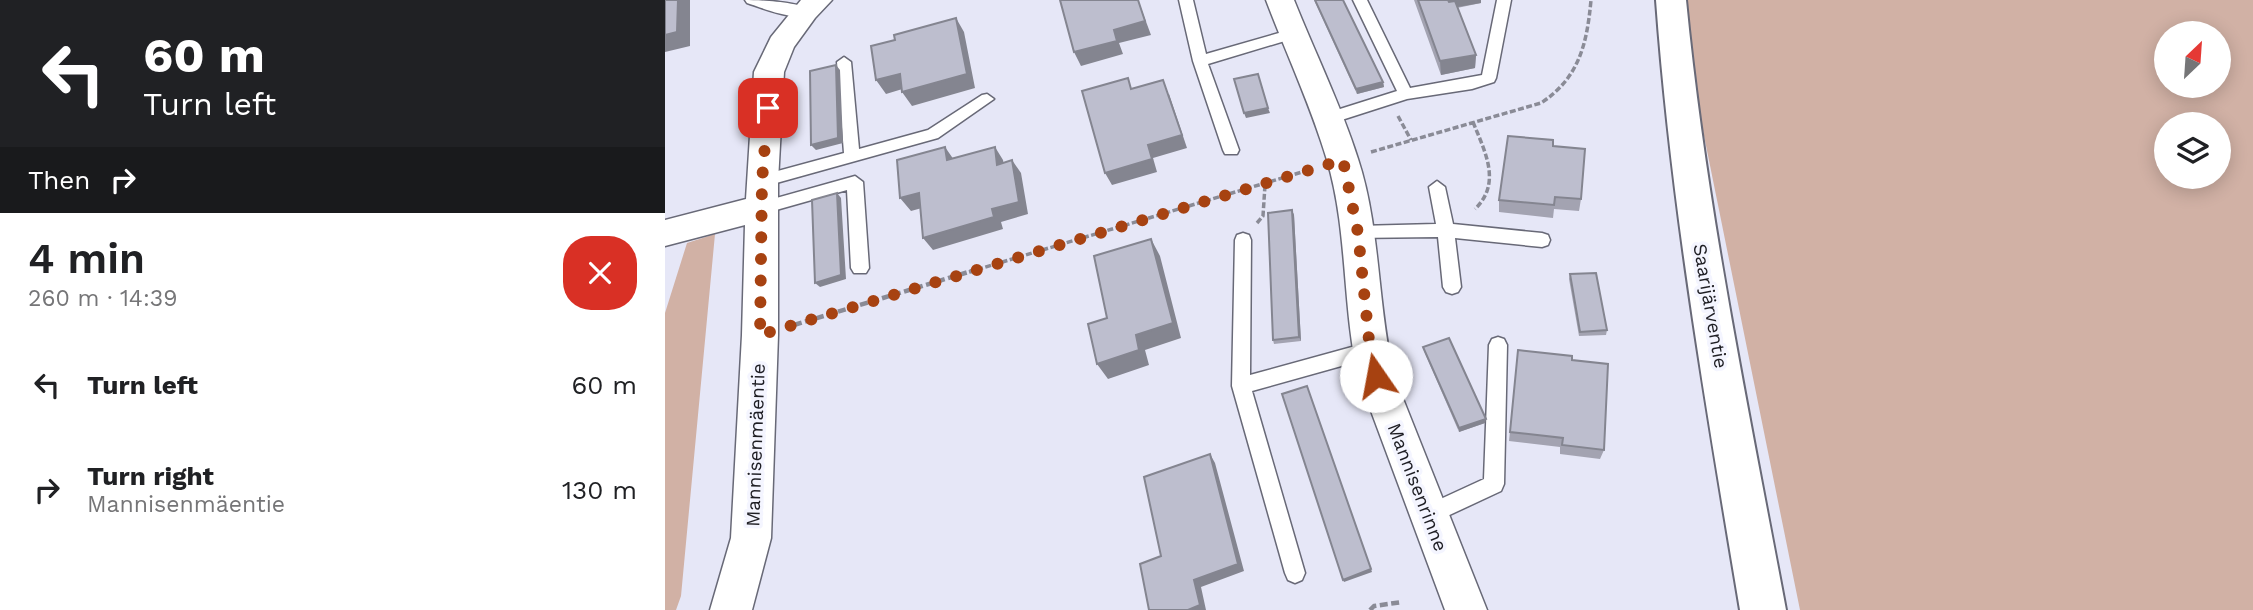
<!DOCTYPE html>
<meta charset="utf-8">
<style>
body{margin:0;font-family:"Work Sans",sans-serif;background:#f6f6f6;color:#202124;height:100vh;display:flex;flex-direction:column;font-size:26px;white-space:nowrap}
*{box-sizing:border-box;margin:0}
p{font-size:23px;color:#757577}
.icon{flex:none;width:38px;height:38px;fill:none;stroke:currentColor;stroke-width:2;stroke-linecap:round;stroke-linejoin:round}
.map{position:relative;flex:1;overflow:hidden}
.sheet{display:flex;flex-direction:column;background:#fff;width:665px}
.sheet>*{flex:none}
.hud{background:#202124;color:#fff;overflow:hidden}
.needle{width:46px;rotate:25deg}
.tools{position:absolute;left:1489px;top:21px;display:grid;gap:14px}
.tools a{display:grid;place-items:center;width:77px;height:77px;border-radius:50%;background:#fff;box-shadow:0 4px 18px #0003;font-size:35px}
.pin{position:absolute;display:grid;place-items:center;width:60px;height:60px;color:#fff;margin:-30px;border-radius:14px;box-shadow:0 4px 10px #0006}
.me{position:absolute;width:77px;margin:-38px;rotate:348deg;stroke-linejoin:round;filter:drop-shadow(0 0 5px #0008)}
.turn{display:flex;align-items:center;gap:24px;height:147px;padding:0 28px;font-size:32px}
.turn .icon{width:91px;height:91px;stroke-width:2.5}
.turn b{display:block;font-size:49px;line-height:60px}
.then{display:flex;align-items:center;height:66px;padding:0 28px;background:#0003;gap:14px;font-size:26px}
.round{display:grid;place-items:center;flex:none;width:74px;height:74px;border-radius:28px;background:#f6f6f6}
.headline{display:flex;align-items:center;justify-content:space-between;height:119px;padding:0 28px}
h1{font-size:42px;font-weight:600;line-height:52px}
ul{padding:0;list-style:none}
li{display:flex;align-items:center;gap:21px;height:105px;padding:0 28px}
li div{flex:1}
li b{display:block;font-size:26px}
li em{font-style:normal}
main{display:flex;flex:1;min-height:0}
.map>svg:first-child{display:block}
.green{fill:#d1b1a5;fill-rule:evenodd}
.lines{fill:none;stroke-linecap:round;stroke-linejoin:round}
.lane-casing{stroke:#686977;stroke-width:3}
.street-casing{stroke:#686977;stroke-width:3}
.secondary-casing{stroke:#686977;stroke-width:4}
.path-far1{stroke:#8a8b96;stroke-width:3.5;stroke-dasharray:6 2.5;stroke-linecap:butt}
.path{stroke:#8a8b96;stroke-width:4.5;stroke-dasharray:8 3.5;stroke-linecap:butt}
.lane{fill:#fff;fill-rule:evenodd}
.street{fill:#fff;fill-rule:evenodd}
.secondary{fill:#fff;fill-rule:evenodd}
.wall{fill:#a3a3b1}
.shaded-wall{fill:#848590}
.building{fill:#bdbece;stroke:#848590;stroke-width:2}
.route{stroke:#a74211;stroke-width:12;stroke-dasharray:0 21.6}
.labels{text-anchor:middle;stroke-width:7;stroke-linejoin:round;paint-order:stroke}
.street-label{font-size:19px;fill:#1e1e24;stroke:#f4f5ff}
</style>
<main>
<section class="sheet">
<div class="hud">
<div class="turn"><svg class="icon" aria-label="left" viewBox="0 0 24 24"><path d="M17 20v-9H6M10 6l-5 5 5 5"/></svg><div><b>60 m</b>Turn left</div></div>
<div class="then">Then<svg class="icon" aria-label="right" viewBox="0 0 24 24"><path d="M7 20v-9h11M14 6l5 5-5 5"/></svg></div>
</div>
<div class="headline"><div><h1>4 min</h1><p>260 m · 14:39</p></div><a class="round" style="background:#d93025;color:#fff"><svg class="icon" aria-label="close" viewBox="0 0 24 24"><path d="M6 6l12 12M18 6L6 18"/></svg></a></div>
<ul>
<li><svg class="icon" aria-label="left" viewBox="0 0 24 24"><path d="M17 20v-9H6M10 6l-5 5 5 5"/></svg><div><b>Turn left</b></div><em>60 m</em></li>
<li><svg class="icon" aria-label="right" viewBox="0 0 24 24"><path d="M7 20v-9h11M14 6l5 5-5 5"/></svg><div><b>Turn right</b><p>Mannisenmäentie</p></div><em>130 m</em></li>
</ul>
</section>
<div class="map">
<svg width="1588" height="610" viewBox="0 0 1588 610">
<rect width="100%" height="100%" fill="#e6e7f7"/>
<path class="green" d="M1022 0H1588V610H1135L1035 116ZM1502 33H1554V86H1502ZM1502 124H1554V177H1502Z
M50 234 16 596 11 610H0V313L22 243Z"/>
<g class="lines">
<g class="lane-casing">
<path id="lane" d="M80 0C95 0 137 2 147 11 134 24 98 8 82 3Z
M514 0H528L541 54 628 29 635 34 633 37 543 64 574 150 572 154H560L558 150 528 61Z
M688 0H702L745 88 817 75 832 0H846L831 78 829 82 807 89 742 99 661 125 656 123 653 119 656 115 732 91Z
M179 57 186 62 194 149 263 130 317 95 322 94 329 99 273 138 97 187 91 185 89 181 91 177 179 153 172 62Z
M190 176 198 182 204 268 201 273H189L186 268 182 190 97 214 89 208 97 202Z
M772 181 780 187 788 224 877 233 883 235 885 240 883 245 877 247 790 238 796 287 793 292 787 294 781 292 778 287 773 237 687 238 685 233 687 228 693 226 771 224 764 187Z
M578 233 584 235 586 240 585 375 705 342 711 344 714 350 711 356 705 358 587 391 640 573 637 580 630 583 623 580 620 573 567 386 570 240 572 235Z
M833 337 839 339 842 345 839 484 836 491 763 525 756 522 753 515 756 508 819 479 824 345 827 339Z"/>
</g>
<g class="street-casing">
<path id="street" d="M136 0H167L150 18 129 47 119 72 113 181V335L106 538 87 610H45L66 538 77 335 80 225 0 246V220L81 199 89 72 106 37Z
M601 0H629C650 53 676 105 693 159 716 229 712 305 729 376L822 610H780L693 376C677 305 683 230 662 160 646 106 621 53 601 0Z"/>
</g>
<g class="secondary-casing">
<path id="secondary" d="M991 0H1021C1041 206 1083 407 1121 610H1075C1041 407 1006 205 991 0Z"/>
</g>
<path class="path-far1" d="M733 116 746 140
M808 122C820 152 837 183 810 209
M706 152 876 103C914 78 922 44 926 0
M592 223 598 216 600 185
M304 272 647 169"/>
<path class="path" d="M129 325 310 270
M705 610 709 606 737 602"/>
<use href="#lane" class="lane"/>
<use href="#street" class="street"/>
<use href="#secondary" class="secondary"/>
</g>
<path class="wall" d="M649 0H678L718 82 719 87 692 94Z
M749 0H816V3L792 8 811 55 810 68 776 75Z
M888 146 916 199 914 211 889 209 888 218 834 212V200Z
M627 210 629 215 636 341 609 344 608 340Z
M905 274 942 330 941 335 914 336 904 279Z
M758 347 820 423 794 432 759 351Z
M853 350 907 360 939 450 935 459 895 454V447L844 441Z"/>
<path class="shaded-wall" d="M13 0H25V46L0 52V35Z
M473 0 486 35 454 43 458 54 416 66 409 52 449 30Z
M781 0H816V3L781 9Z
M291 18 299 32 310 88 247 106 237 92Z
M811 55 810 68 776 75 775 61Z
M171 65 175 70 178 143 151 150 146 145Z
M235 74 244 87 221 94 211 80Z
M718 82 719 87 692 94 691 89Z
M504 94 522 148 488 158 492 172 447 185 440 173 483 145Z
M603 108 605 113 581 118 579 113Z
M280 147 289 160H282Z
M330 147 338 160 341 177 332 165Z
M347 160 356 173 363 214 336 222 338 229 268 250 258 238 327 209Z
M172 193 176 198 181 279 155 287 150 283Z
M254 193 264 206 246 211 235 198Z
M627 210 629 215 636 341 634 337Z
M486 239 495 256 516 338 480 350 484 365 443 379 432 364 471 335Z
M821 419 820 423 794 432V428Z
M545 454 550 463 579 571 536 587 541 610H523Z
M706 569 707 572 679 582 678 580Z"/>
<path class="building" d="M0 0H13L12 32 0 35Z
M395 0H473L480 21 449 30 452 41 409 52Z
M650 0H678L718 82 691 89Z
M753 0H783L784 2 790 1 811 55 775 61Z
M291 18 302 74 237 92 235 74 211 80 206 46 230 40 229 35Z
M171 65 173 138 146 145 145 71Z
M593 74 603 108 579 113 569 79Z
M463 78 466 89 498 80 517 135 483 145 487 159 440 173 417 91Z
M843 136 888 140V146L920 149 916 199 890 197 889 205 834 200Z
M280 147 282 160 330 147 332 165 347 160 354 202 327 209 329 217 258 238 254 193 235 198 232 160Z
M172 193 176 275 150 283 147 200Z
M627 210 634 337 608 340 603 213Z
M486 239 508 323 471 335 474 350 432 364 423 324 442 318 429 256Z
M931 273 942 330 915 332 905 274Z
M784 338 821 419 794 428 758 347Z
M853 350 907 356V360L943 364 939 450 897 445 898 438 845 432Z
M642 386 706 569 678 580 617 394Z
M545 454 573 564 529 580 535 605 523 610H484L475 564 496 556 479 477Z"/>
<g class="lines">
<path class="route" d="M103 108 97 181 95 335 678 160 693 233 705 350 711 376"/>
</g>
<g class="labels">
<g class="street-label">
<text transform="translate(1046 306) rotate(80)" y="7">Saarijärventie</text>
<text transform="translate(90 445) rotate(-88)" y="7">Mannisenmäentie</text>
<text transform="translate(753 487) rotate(69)" y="7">Mannisenrinne</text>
</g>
</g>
</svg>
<div class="tools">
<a><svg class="needle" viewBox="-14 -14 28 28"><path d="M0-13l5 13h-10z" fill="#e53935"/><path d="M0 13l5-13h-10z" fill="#757577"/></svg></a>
<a><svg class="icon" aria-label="layers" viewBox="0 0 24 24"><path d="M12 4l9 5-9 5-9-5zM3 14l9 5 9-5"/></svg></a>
</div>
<div class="pin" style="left:103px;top:108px;background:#d93025"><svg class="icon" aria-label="arrive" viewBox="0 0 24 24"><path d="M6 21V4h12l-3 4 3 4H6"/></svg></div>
<svg class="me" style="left:711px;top:376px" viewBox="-20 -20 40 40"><circle r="19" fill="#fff"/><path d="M0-13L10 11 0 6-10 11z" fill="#a74211"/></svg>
</div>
</main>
